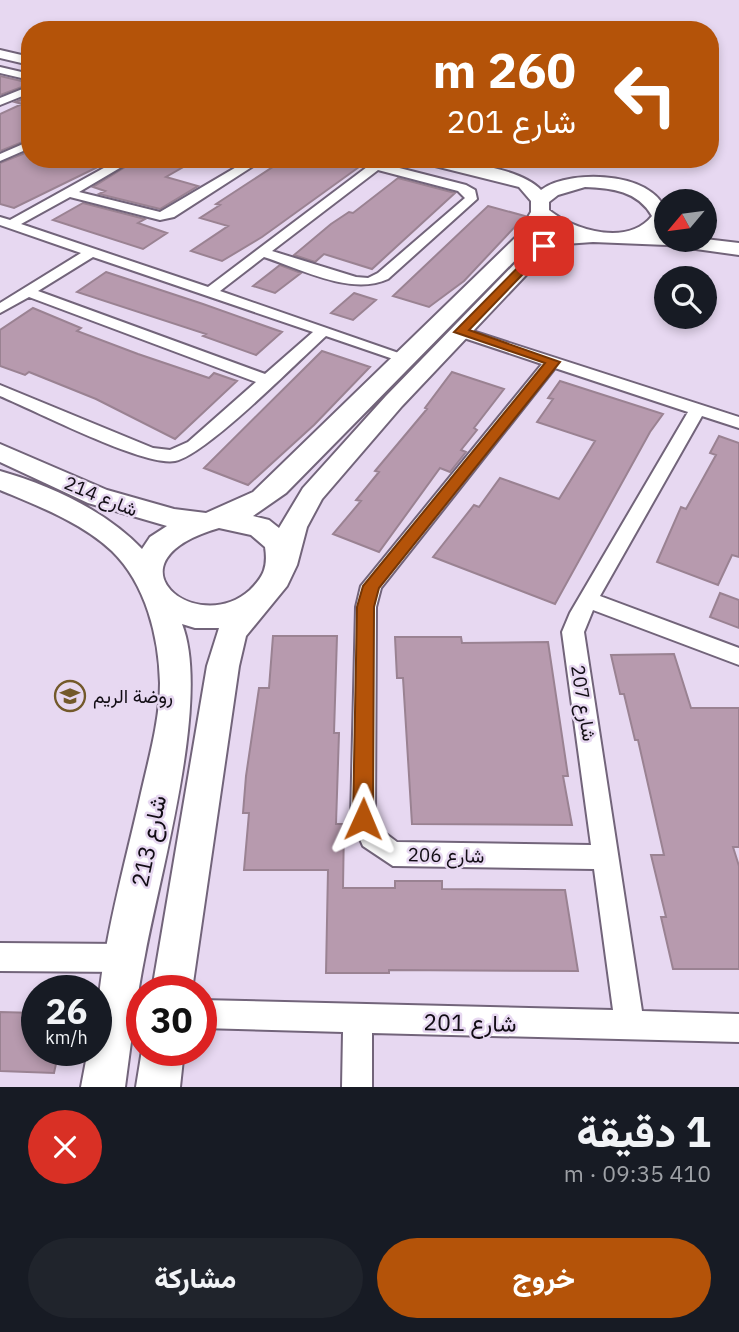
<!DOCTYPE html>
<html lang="ar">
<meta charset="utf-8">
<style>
body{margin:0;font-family:"IBM Plex Sans",Vazirmatn,sans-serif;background:#20242c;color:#f1f3f6;direction:rtl;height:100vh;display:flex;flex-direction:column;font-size:26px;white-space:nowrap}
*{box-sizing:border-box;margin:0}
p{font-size:23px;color:#9ea1a6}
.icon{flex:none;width:38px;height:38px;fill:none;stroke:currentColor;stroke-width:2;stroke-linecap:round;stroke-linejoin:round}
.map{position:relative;height:1087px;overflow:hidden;direction:ltr}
.sheet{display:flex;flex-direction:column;background:#171b24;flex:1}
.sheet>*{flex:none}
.hud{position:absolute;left:21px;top:21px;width:698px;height:147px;border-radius:28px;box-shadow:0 4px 10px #0003;direction:rtl;background:#b45309;color:#fff;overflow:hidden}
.needle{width:46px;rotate:241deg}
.tools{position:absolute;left:654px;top:189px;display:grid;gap:14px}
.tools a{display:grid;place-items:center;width:63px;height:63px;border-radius:50%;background:#171b24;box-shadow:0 4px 10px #0003;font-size:35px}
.speed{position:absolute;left:21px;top:975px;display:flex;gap:14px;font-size:35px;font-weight:700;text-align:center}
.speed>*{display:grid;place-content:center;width:91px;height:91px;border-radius:50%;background:#171b24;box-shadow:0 4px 10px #0003;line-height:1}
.speed small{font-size:18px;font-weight:400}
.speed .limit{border:10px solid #d22;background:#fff;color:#111}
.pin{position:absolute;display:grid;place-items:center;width:60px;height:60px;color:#fff;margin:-30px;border-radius:14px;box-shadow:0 4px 10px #0006}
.me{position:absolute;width:77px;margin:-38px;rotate:1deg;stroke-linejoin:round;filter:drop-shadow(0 0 5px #0008)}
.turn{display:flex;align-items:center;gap:24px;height:147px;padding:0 28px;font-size:32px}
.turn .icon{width:91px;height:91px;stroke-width:2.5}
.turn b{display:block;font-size:49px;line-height:60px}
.round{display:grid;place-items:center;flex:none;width:74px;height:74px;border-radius:37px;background:#20242c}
.headline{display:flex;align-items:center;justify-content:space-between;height:119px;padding:0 28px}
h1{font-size:42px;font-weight:800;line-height:52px}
.primary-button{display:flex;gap:14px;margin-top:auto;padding:14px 28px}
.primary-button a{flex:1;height:80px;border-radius:42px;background:#b45309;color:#fff;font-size:28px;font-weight:800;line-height:80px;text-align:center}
.primary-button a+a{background:#20242c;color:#f1f3f6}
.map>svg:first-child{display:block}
.building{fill:#b79aae;stroke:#9a8292;stroke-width:2}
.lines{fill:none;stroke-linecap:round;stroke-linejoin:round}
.street-casing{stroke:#72647a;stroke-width:4}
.secondary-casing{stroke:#72647a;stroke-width:4}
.street{fill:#fff;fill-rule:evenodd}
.secondary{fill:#fff;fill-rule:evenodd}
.route{fill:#b45309;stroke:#753606;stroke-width:2}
.labels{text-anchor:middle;stroke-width:5;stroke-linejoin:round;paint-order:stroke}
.street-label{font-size:19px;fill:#120d15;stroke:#e7d8f1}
.poi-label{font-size:19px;fill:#120d15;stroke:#e7d8f1;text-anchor:start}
.near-street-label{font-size:23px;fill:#120d15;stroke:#e7d8f1}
</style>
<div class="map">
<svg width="739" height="1087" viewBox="0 0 739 1087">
<rect width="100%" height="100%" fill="#e7d8f1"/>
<path class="building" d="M0 76 30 83V84L0 95Z
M30 96V139L0 151V114L22 104 15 102Z
M30 151V159H114L14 208 0 204V163Z
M138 159H163L185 166 166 177 198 186 160 209 99 194 105 191 93 187Z
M285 159H328L359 167 262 237 222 261 191 251 228 226 200 218 220 205 216 204Z
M398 178 455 193 372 269 324 254 315 262 294 255 331 224 349 212 353 213Z
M83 203 145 219 138 223 167 233 143 249 53 220Z
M488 206 525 216 464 281 429 307 393 296Z
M280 265 301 273 275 293 253 286Z
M106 272 203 304 282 332 256 355 203 336 206 334 77 292Z
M354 293 376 300 353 320 331 313Z
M33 308 81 328 77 331 138 354 209 378 214 373 237 381 175 439 96 399 29 372 25 375 0 366V330Z
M322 351 370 367 314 425 248 485 204 468Z
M452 372 504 389 474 428 477 430 461 450 466 452 450 472 440 468 379 552 333 534 361 501 356 500 379 472 375 471 427 409 425 408Z
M560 381 663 414 650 432 555 604 433 557 474 505 479 507 500 478 559 499 595 441 537 422 553 399 548 398Z
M719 436 739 443V557L732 555 718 585 657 562 681 507 686 509 716 455 710 453Z
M720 593 739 600V628L710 617Z
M273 636H337L334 733H339L336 824H344L343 888H395V881H442V889L565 890 578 971 389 970V973H326L328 870H244L249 813H243L246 776 259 688H269Z
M395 637H461L462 643 548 642 568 776H563L572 825 412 824 403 678H397Z
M674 654 691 708H739V847H733L739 866V969H673L661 917H666L651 855H664L638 740H635L624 694H620L611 655Z
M0 1012 37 1013V1050H59L54 1073 0 1071Z"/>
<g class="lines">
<g class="street-casing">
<path id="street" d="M0 67 30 74V80L0 73Z
M30 86V93L0 105V98Z
M30 141V148L0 161V154Z
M120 159H135L79 192 160 212 250 159H264L174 217 160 220 70 197 21 224 208 287 367 167 343 159H364L466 185 475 190 477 199 388 279C351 296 301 269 264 257L220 291 413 358 405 363 399 361 326 336C297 362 206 455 175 461 144 467 34 410 0 396V385L153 448 170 450 188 442 256 382 29 297 0 313V303L81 253 0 225V217L10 220ZM378 170 458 191 465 198 378 273 368 278 356 277 272 251ZM93 257 313 332 265 374 38 291Z
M460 327 739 417V428L702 416 600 596 739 648V665L593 610 584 632 642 1011 739 1014V1042L372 1033V1087H342L343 1032 201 1028V1000L613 1010 594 869 393 866 363 846 351 819 356 607 361 586 542 364 455 335V329ZM555 368 688 412 570 613 562 632 591 845 397 842 381 830 375 819 376 607 381 588Z
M0 943 124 944 134 948 138 958 134 968 124 972 0 971Z"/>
</g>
<g class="secondary-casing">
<path id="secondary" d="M0 50 30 57V65L0 58Z
M421 159C452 159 520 167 541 190 571 167 667 172 667 221L658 233H667V240L705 239 739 243V255L667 245 593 242 565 244 545 255 402 406 322 499 307 527 297 565 287 586 246 636 239 666 192 990H152L207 666 219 628H195L182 624C211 698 160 873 145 955 136 999 131 1043 125 1087H81L88 1050H96C96 963 122 878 141 793 149 758 160 719 160 683 159 637 146 584 112 551 81 522 38 506 0 490V471C50 485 106 511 142 549L150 537 167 526 88 503 0 462V444L107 490 174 509 206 513 253 492 516 237 531 212V201L519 187 423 163ZM585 187C612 188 638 191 652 216 628 246 575 231 549 210V202L558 195ZM543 224 558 233 531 247 386 396 303 488 279 528 269 520 253 516 286 493 531 244ZM219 528 251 535 265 547C268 567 264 576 250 590 197 638 101 562 219 528Z
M142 1050H184L180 1087H136Z"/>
</g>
<use href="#street" class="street"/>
<use href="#secondary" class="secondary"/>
</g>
<path class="route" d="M541 244 550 246 469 330 560 362 379 588 374 607 373 819 370 826 363 828 356 826 353 819 357 607 363 586 545 363 454 332Z"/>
<defs>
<g id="school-ring" transform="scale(1.575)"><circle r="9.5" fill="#e7d8f1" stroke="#73592b" stroke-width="1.5"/><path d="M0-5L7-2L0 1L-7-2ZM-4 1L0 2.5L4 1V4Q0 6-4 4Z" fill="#73592b"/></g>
</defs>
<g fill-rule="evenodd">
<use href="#school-ring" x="70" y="696"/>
</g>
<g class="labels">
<g class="street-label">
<text transform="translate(101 496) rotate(22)" y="7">شارع 214</text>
<text transform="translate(584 703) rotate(81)" y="7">شارع 207</text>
<text transform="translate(446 855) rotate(1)" y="7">شارع 206</text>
</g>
<g class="poi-label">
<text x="93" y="703">روضة الريم</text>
</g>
<g class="near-street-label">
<text transform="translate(149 841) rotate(-78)" y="8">شارع 213</text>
<text transform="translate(470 1023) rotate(1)" y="8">شارع 201</text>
</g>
</g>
</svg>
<div class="tools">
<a><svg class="needle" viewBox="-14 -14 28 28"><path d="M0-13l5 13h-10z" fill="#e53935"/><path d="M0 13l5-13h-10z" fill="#9ea1a6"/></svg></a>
<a><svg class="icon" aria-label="search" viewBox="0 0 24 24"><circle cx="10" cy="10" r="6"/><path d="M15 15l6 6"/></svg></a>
</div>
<div class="speed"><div>26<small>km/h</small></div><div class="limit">30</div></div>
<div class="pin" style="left:544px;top:246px;background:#d93025"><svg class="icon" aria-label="arrive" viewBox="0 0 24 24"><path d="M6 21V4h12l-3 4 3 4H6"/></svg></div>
<svg class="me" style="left:363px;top:819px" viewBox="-20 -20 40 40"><path d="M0-17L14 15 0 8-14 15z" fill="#b45309" stroke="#fff" stroke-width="4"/></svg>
<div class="hud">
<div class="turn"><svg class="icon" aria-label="left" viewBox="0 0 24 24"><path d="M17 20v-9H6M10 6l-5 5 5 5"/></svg><div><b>260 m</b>شارع 201</div></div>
</div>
</div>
<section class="sheet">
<div class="headline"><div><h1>1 دقيقة</h1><p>410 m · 09:35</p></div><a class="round" style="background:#d93025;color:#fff"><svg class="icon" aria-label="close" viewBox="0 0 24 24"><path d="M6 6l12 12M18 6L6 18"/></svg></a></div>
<div class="primary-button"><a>خروج</a><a>مشاركة</a></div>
</section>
